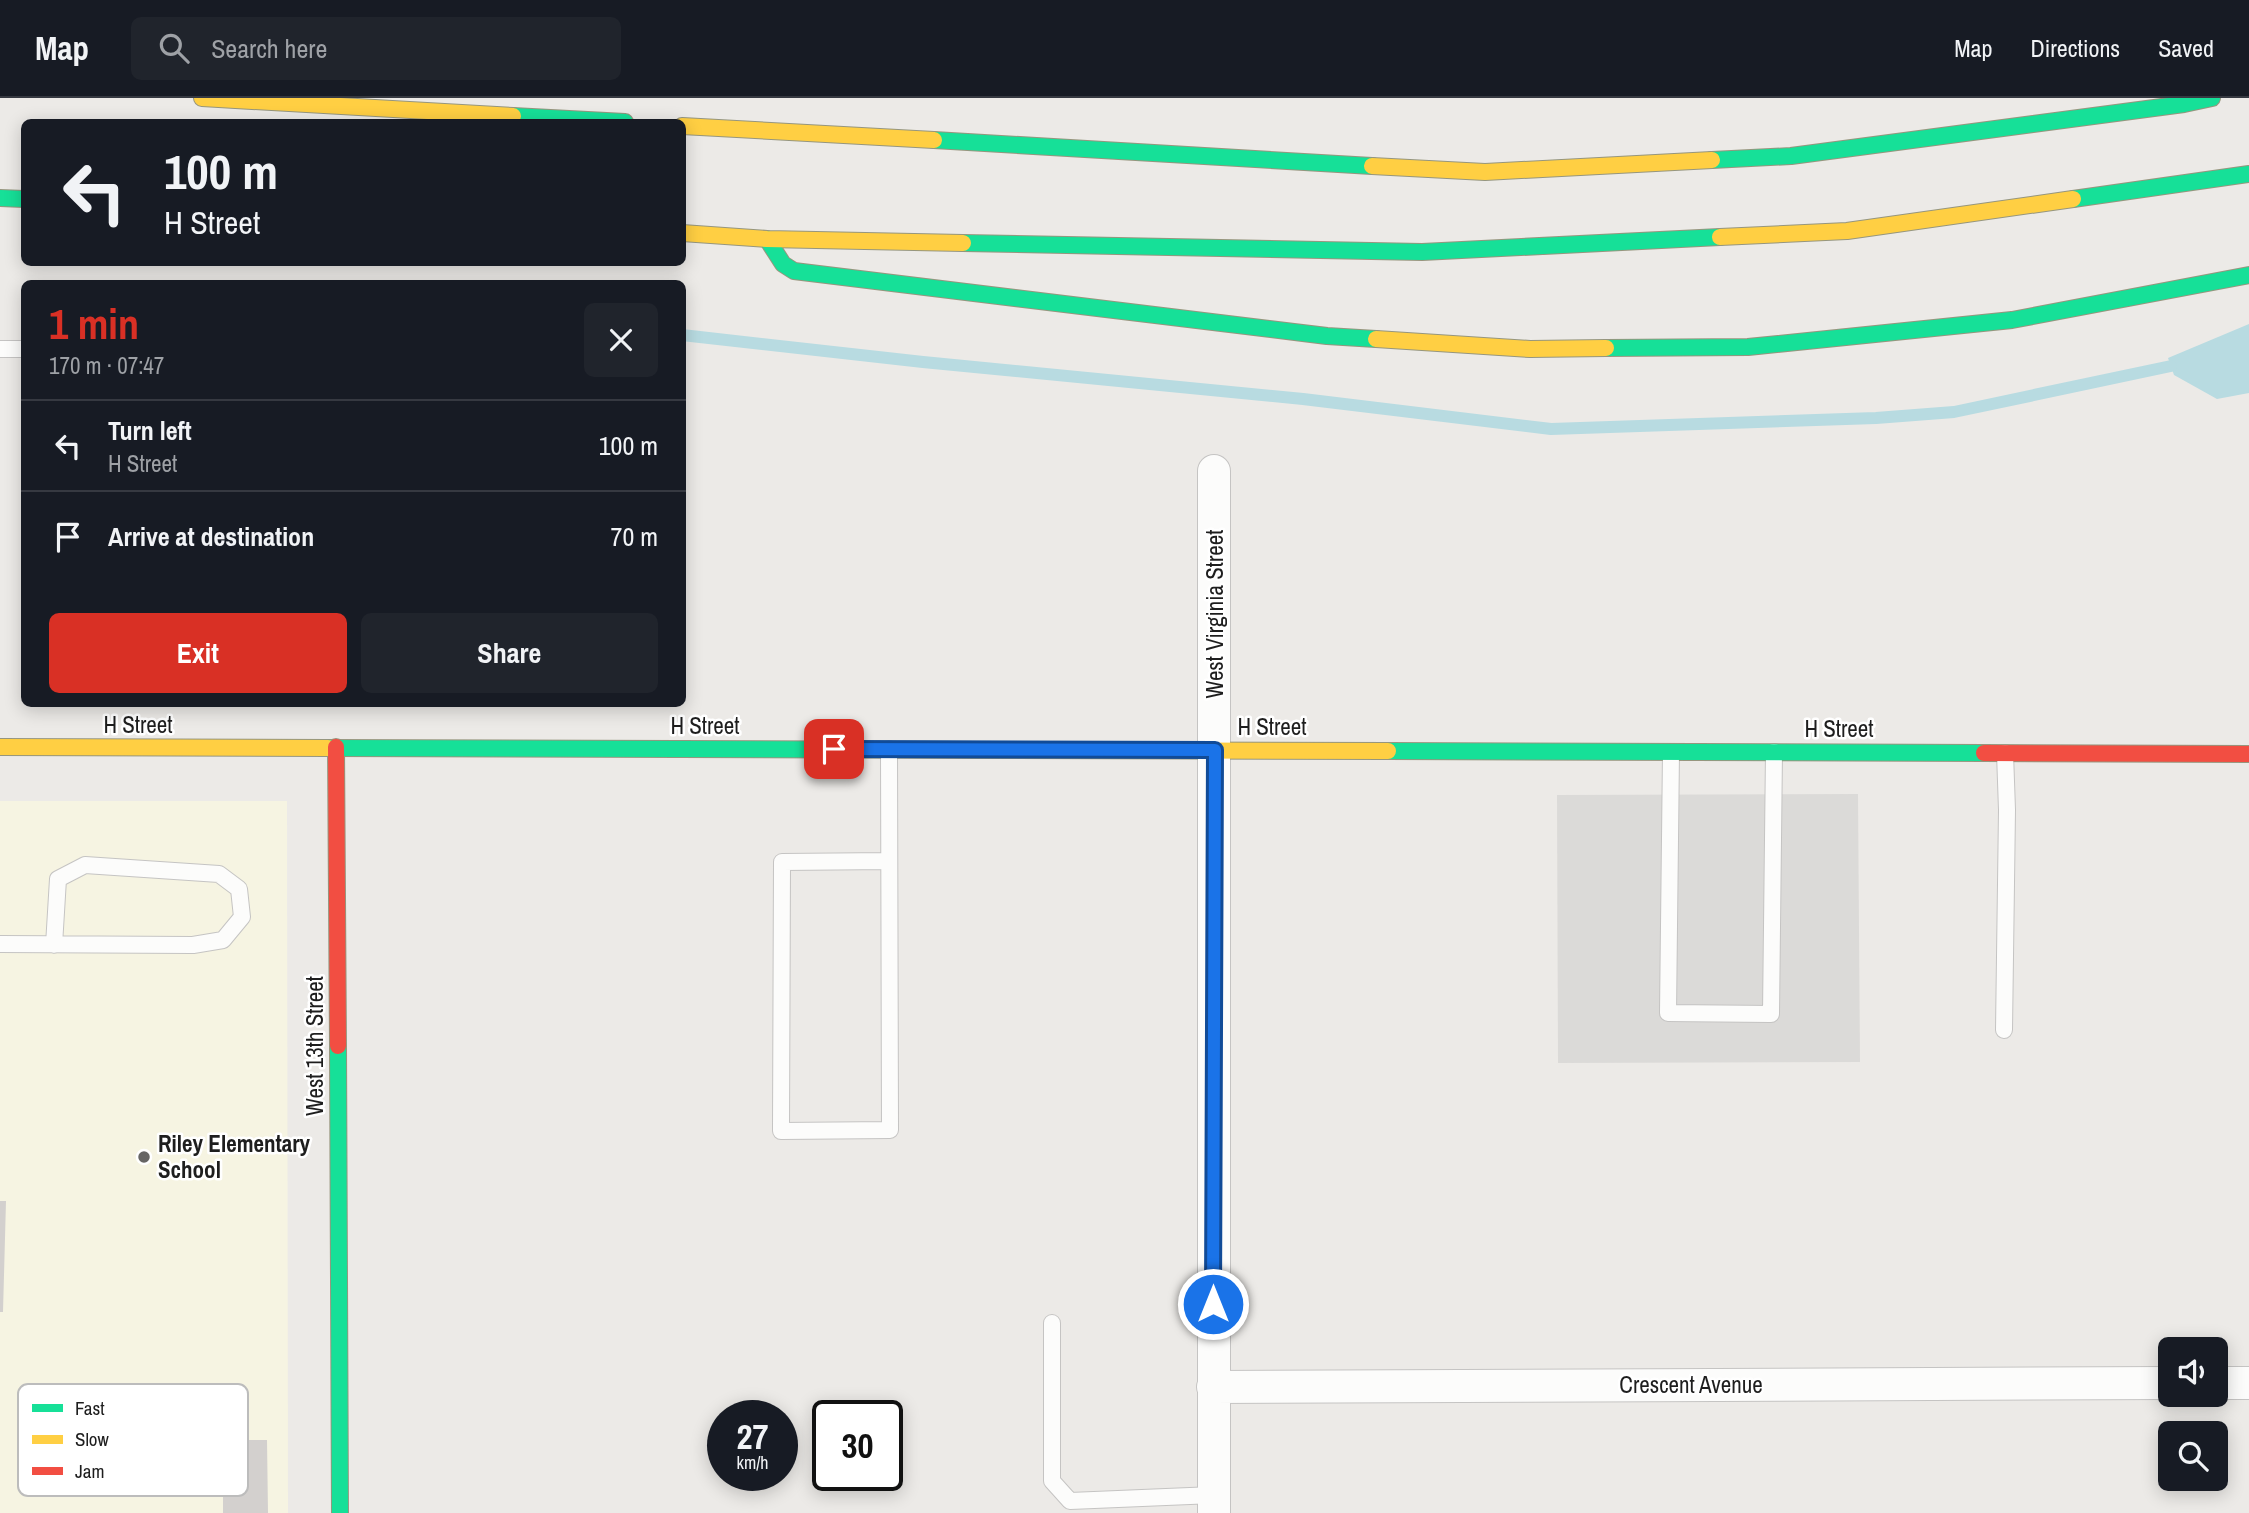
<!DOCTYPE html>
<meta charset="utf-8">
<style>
body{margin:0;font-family:"Archivo Narrow",sans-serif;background:#20242c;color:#f1f3f6;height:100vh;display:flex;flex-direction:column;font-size:26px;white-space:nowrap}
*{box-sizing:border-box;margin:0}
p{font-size:23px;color:#9ea1a6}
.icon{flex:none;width:38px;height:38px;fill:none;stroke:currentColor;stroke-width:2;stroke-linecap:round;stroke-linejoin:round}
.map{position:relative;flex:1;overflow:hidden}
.details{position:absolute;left:21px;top:182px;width:665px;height:427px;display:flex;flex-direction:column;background:#171b24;border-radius:10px;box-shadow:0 4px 18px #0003}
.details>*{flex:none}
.hud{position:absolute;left:21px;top:21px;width:665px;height:147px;border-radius:10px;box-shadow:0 4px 18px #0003;background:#171b24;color:#f1f3f6;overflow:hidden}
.fabs{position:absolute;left:2158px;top:1239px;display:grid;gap:14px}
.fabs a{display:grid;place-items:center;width:70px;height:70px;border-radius:10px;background:#171b24;box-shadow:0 4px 18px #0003;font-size:35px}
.speed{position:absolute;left:707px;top:1302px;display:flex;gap:14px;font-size:35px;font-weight:700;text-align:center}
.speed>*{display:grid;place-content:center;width:91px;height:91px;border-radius:50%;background:#171b24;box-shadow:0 4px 18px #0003;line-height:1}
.speed small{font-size:18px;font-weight:400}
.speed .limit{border:4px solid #111;border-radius:10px;background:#fff;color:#111}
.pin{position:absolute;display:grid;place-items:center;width:60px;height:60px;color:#fff;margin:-30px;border-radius:14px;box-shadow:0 4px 10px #0006}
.me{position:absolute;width:77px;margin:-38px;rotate:0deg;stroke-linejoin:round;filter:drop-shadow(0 0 5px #0008)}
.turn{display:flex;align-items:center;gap:24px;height:147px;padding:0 28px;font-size:32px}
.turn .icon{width:91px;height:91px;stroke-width:2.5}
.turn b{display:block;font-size:49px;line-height:60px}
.round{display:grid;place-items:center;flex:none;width:74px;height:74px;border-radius:10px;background:#20242c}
.headline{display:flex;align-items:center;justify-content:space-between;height:119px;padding:0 28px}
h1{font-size:42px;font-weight:700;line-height:52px;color:#d93025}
.action{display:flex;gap:14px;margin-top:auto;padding:14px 28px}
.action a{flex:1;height:80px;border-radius:10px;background:#d93025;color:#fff;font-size:28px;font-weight:700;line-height:80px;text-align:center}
.action a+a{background:#20242c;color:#f1f3f6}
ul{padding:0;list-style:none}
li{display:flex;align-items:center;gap:21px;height:91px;padding:0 28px;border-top:2px solid #363941}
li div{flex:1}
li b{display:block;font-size:26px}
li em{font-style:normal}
header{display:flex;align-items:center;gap:42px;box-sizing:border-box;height:98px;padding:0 35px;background:#171b24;border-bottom:2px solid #363941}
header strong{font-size:33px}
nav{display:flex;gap:38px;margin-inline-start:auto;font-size:24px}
.search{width:490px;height:63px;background:#20242c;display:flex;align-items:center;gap:18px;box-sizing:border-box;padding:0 24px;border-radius:10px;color:#9ea1a6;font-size:26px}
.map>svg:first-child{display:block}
.residential{fill:#dbdad8}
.education{fill:#f6f4e2}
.water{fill:#b8dbe1}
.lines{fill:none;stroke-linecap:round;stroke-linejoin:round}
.stream{stroke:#b8dbe1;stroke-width:12}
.building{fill:#d3d0ce}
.lane-casing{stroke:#c5c4c3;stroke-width:18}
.street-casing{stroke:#c5c4c3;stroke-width:34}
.fast-casing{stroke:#96967e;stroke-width:18}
.slow-casing{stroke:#96967e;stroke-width:18}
.jam-casing{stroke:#96967e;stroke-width:18}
.lane{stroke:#fcfcfb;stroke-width:16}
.street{stroke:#fcfcfb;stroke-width:32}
.fast{stroke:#16e098;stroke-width:16}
.slow{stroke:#ffcf43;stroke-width:16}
.jam{stroke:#f24e42;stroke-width:16}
.route-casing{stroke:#114b97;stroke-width:18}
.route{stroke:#1a73e8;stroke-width:12}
.poi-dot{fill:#666564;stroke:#fff;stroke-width:2.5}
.labels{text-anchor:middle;stroke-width:5;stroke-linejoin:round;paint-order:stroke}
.street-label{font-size:23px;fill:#1e1e1e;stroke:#fff}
.poi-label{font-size:23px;font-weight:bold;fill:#1e1e1e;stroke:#fff;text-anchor:start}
.key{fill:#fff;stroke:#bcbcbc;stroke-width:2}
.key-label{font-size:19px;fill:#1e1e1e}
</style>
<header>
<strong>Map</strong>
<div class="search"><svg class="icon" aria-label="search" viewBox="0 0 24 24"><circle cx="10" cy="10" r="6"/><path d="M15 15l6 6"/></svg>Search here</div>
<nav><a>Map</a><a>Directions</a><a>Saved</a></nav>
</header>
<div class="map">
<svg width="2249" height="1415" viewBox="0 0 2249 1415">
<rect width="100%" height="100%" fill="#eceae7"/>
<path class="residential" d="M1858 696 1860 964 1558 965 1557 697Z"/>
<path class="education" d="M0 703H287L288 1415H0Z"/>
<path class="water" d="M2249 226V295L2217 301 2174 277 2168 260Z"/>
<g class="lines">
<path class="stream" d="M682 237 923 264 1303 301 1551 331 1876 320 1954 314 2171 268"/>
</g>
<path class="building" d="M0 1103H6L3 1214H0Z
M223 1342H267L268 1415H223Z"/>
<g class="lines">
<g class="lane-casing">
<path id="lane" d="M0 251H24
M889 651 890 1032 781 1033 782 764 889 763
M1671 654 1668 915 1771 916 1774 654
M0 846 193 847 223 842 242 819 239 791 219 776 85 767 58 781 54 847
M2004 932 2007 712 2005 655
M1052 1225V1383L1070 1403 1214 1397"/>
</g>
<g class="street-casing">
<path id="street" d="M2216 1285H2249
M1213 1289 2170 1285
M1214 1415V373"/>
</g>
<g class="fast-casing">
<path id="fast" d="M513 18 625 24
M934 42 1372 68
M1712 62 1791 58 2184 6 2212 0
M0 100 24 101
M2073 101 2249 76
M767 141 783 166 794 173 1327 238 1376 241
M963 145 1422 154 1720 139
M1606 250 1748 249 2012 222 2249 177
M328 650 980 652
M1388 653 1984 655
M338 948 340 1415"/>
</g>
<g class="slow-casing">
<path id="slow" d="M202 0 513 18
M682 28 934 42
M1372 68 1485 74 1712 62
M682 135 767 141 963 145
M1720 139 1847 133 2073 101
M1376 241 1530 251 1606 250
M0 649 328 650
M980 652 1388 653"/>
</g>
<g class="jam-casing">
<path id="jam" d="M336 649 338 948
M1984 655 2249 656"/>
</g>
<use href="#lane" class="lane"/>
<use href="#street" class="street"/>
<use href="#fast" class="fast"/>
<use href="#slow" class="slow"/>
<use href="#jam" class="jam"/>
</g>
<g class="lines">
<g class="route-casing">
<path id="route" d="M834 651 1215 652 1213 1206"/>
</g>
<use href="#route" class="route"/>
</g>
<circle class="poi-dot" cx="144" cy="1059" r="7"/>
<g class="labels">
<g class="street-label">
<text transform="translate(1215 516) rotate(-90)" y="8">West Virginia Street</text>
<text x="138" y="635">H Street</text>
<text x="705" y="636">H Street</text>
<text x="1272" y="637">H Street</text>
<text x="1839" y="639">H Street</text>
<text transform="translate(315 948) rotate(-90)" y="8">West 13th Street</text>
<text x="1691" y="1295">Crescent Avenue</text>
</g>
<g class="poi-label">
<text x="158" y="1054">Riley Elementary<tspan x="158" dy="26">School</tspan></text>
</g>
</g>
<rect x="18" y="1286" width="230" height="112" rx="10" class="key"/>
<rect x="32" y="1306" width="31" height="8" fill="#16e098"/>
<rect x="32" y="1337" width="31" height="9" fill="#ffcf43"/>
<rect x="32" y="1369" width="31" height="8" fill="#f24e42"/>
<g class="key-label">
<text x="75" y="1317">Fast</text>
<text x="75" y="1348">Slow</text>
<text x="75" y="1380">Jam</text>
</g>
</svg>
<div class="fabs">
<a><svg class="icon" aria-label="sound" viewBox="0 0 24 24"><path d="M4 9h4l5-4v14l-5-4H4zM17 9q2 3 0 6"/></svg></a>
<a><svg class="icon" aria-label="search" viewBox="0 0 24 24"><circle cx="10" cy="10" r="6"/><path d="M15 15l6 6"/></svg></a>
</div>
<div class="speed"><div>27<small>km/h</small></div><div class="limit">30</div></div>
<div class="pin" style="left:834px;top:651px;background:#d93025"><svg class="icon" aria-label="arrive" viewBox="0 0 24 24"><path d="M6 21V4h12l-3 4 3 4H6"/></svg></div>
<svg class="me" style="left:1213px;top:1206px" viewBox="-20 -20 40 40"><circle r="17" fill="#1a73e8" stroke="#fff" stroke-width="3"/><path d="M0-11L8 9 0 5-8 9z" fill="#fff"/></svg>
<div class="hud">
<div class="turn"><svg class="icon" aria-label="left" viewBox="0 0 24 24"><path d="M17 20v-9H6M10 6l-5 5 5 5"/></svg><div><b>100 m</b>H Street</div></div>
</div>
<section class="details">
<div class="headline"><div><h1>1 min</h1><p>170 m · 07:47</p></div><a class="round"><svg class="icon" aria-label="close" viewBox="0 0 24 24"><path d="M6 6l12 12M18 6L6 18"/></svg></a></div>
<ul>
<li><svg class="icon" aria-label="left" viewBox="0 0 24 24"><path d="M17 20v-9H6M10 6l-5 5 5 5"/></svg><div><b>Turn left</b><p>H Street</p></div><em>100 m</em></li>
<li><svg class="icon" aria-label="arrive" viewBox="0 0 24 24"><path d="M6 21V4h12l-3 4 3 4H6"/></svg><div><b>Arrive at destination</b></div><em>70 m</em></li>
</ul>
<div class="action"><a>Exit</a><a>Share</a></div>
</section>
</div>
